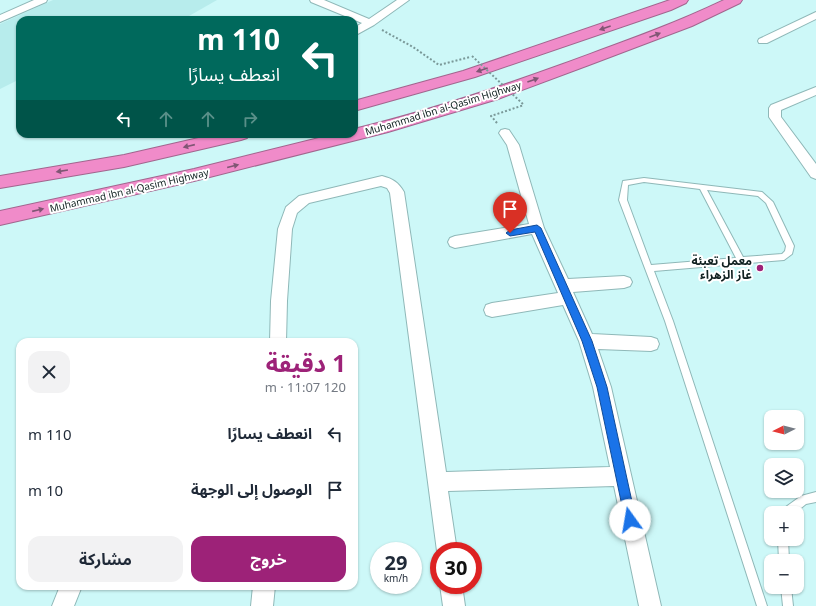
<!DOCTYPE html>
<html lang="ar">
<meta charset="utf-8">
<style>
body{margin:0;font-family:"Noto Sans","Noto Sans Arabic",sans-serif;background:#f2f2f3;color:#1f2937;direction:rtl;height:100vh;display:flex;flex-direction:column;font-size:15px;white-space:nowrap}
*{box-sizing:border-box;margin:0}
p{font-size:13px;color:#747a83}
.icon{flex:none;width:22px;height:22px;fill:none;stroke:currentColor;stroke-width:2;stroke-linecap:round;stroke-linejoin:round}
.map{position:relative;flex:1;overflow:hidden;direction:ltr}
.details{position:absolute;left:16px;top:338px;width:342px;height:252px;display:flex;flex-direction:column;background:#fff;border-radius:12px;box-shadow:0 1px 3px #0004;direction:rtl}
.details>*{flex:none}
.top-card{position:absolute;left:16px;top:16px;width:342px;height:122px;border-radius:12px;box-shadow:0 1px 3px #0004;direction:rtl;background:#00695c;color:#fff;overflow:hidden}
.needle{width:26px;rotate:264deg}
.buttons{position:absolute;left:764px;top:410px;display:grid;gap:8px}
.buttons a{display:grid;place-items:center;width:40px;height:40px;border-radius:8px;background:#fff;box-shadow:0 1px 3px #0004;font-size:20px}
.speed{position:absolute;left:370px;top:542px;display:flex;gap:8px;font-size:20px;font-weight:700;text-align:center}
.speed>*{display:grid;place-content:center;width:52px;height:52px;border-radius:50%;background:#fff;box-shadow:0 1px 3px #0004;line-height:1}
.speed small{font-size:10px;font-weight:400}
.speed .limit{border:6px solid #d22;background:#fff;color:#111}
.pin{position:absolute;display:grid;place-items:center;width:34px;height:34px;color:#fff;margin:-41px -17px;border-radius:50% 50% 50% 0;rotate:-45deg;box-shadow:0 0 4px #0007}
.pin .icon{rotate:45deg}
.me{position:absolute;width:44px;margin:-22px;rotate:347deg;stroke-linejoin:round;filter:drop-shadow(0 0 3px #0008)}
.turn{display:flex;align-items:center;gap:14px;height:84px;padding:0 12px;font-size:18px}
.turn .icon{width:52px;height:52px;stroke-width:2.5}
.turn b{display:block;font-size:28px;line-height:34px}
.lanes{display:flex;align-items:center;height:38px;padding:0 12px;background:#0003;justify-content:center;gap:20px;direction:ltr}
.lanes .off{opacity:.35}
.round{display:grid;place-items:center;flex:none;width:42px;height:42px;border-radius:12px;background:#f2f2f3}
.overview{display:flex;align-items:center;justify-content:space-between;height:68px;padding:0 12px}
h1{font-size:24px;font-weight:700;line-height:30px;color:#9d2278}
.action{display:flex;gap:8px;margin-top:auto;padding:8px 12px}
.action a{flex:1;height:46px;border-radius:12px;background:#9d2278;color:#fff;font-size:16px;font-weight:700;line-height:46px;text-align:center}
.action a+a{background:#f2f2f3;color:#1f2937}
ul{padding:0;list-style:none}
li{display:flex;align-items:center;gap:12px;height:56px;padding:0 12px}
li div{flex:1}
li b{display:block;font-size:15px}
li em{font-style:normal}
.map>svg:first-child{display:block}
.built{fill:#b7ecec}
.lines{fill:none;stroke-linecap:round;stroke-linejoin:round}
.lane-casing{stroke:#8fb8b8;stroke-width:2}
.street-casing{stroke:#8fb8b8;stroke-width:2}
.highway-casing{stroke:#a1668e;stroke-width:2}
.path{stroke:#7a9999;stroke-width:2;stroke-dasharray:2 2;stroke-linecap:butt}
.lane{fill:#fff;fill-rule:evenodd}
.street{fill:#fff;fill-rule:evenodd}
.highway{fill:#f08bc9;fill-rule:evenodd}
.path-bridge{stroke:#7a9999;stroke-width:2;stroke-dasharray:2 2;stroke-linecap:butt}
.oneway{fill:#805674}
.route{fill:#1a73e8;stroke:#114b97}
.poi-dot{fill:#9d2278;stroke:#fff;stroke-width:1.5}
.labels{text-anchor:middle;stroke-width:4;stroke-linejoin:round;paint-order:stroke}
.far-street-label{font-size:10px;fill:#0f2020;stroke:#fff}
.poi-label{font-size:12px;font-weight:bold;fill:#0f2020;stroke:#fff;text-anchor:end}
</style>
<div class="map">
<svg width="816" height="606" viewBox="0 0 816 606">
<rect width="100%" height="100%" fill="#cdf8f8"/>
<path class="built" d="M53 0H217L182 20H20V79L0 89V24Z"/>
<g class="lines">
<g class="lane-casing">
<path id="lane" d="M644 178 762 192 773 202 794 246 792 254 784 260 654 271 673 321 767 606H757L665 321 619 200 623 181ZM644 182 700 189 736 258 651 265 627 200 628 185ZM707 190 758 196 766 203 786 246 785 251 782 254 743 257Z
M816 492V502L806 504 795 513H782L783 509 801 496Z
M778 539H788L789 561H779Z
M781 587H791L793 606H783Z"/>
</g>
<g class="street-casing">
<path id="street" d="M34 0H47L46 2 0 22V15Z
M310 0H324L369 19 397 0H409L374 25 354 36V28L362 23 311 2Z
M816 12V19L767 43H759L758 41 759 39Z
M816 87V95L781 110V117L816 164V179L811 177 769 117V108L771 105Z
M505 129 509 130 519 145 544 228 568 279 624 276 630 278 632 282 630 286 624 288 573 292 592 334 651 337 657 339 659 344 657 349 651 351 598 349 611 387 661 606H639L614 486 448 491 457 551H439V557L437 551 390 193 387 188 381 186 309 203 297 213 292 229 287 301 286 342H270L271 301 278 229 286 207 299 196 382 176C393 179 398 182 404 192L446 472 610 467 593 387 579 341 563 305 492 317 486 315 484 310 486 305 492 303 558 293 532 234 455 248 450 246 448 242 450 238 455 236 529 224 507 145 499 133 501 130Z
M440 585H462L465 606H443Z
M60 586H82L74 606H52Z
M253 586H275L273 606H251Z"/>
</g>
<g class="highway-casing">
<path id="highway" d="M670 0H688L686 3 671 10 475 77 354 111V101L463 71Z
M724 0H742L740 3 692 26 589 65 498 99 388 132 194 181 0 225V211L194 169 335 134H354V129C425 112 494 89 563 64 617 44 672 25 724 0Z
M216 134H250L247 138 241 140 124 167 0 188V176L124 155Z"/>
</g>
<path class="path" d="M382 30 413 47 439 65 470 57
M497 123 491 116 524 105"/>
<use href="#lane" class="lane"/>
<use href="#street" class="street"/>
<use href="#highway" class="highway"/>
<path class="path-bridge" d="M472 56 524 105"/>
</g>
<defs><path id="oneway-solid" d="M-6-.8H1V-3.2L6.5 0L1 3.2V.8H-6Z"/></defs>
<g class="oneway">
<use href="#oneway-solid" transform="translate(605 28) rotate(161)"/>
<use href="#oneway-solid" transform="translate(655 35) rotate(-21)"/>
<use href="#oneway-solid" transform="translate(482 70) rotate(161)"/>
<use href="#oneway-solid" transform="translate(533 80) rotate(-20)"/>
<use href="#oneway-solid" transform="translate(189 146) rotate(167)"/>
<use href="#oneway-solid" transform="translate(233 166) rotate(-14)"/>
<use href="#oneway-solid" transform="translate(62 171) rotate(171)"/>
<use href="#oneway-solid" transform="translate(38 210) rotate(-13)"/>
</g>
<path class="route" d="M537 225 541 228 592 341 607 387 636 520 634 524 630 525 626 524 625 520 597 387 582 341 535 232 510 236 506 233 510 230Z"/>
<circle class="poi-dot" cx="760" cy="268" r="4"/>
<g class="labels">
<g class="far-street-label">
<text transform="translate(443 108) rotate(-17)" y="4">Muhammad ibn al-Qasim Highway</text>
<text transform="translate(129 190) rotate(-13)" y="4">Muhammad ibn al-Qasim Highway</text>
</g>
<g class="poi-label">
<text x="752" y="265">معمل تعبئة<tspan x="752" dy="14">غاز الزهراء</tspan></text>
</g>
</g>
</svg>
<div class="buttons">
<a><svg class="needle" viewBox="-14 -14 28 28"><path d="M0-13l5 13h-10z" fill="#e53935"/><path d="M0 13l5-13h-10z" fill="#747a83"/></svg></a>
<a><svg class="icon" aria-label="layers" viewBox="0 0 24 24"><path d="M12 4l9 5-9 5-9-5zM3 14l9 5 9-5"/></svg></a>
<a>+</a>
<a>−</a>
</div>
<div class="speed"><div>29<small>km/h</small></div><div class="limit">30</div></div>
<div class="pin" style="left:510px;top:233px;background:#d93025"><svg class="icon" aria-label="arrive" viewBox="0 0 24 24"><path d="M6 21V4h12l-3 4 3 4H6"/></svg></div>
<svg class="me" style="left:630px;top:520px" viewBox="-20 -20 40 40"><circle r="19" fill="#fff"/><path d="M0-13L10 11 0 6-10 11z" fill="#1a73e8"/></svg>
<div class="top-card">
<div class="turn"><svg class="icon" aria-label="left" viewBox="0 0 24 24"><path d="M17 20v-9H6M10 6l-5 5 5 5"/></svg><div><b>110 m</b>انعطف يسارًا</div></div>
<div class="lanes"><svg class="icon" aria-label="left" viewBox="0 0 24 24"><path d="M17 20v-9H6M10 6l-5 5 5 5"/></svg><svg class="icon off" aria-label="ahead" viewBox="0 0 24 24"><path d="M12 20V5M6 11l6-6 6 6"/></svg><svg class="icon off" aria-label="ahead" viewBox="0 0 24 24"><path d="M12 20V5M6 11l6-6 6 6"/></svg><svg class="icon off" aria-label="right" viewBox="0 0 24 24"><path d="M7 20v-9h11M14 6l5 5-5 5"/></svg></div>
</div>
<section class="details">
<div class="overview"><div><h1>1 دقيقة</h1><p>120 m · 11:07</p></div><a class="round"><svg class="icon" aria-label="close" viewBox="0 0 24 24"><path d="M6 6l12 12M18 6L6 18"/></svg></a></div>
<ul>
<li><svg class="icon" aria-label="left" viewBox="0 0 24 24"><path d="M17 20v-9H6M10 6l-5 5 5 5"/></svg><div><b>انعطف يسارًا</b></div><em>110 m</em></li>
<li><svg class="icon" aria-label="arrive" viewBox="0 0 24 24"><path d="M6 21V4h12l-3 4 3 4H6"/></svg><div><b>الوصول إلى الوجهة</b></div><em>10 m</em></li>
</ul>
<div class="action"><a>خروج</a><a>مشاركة</a></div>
</section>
</div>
